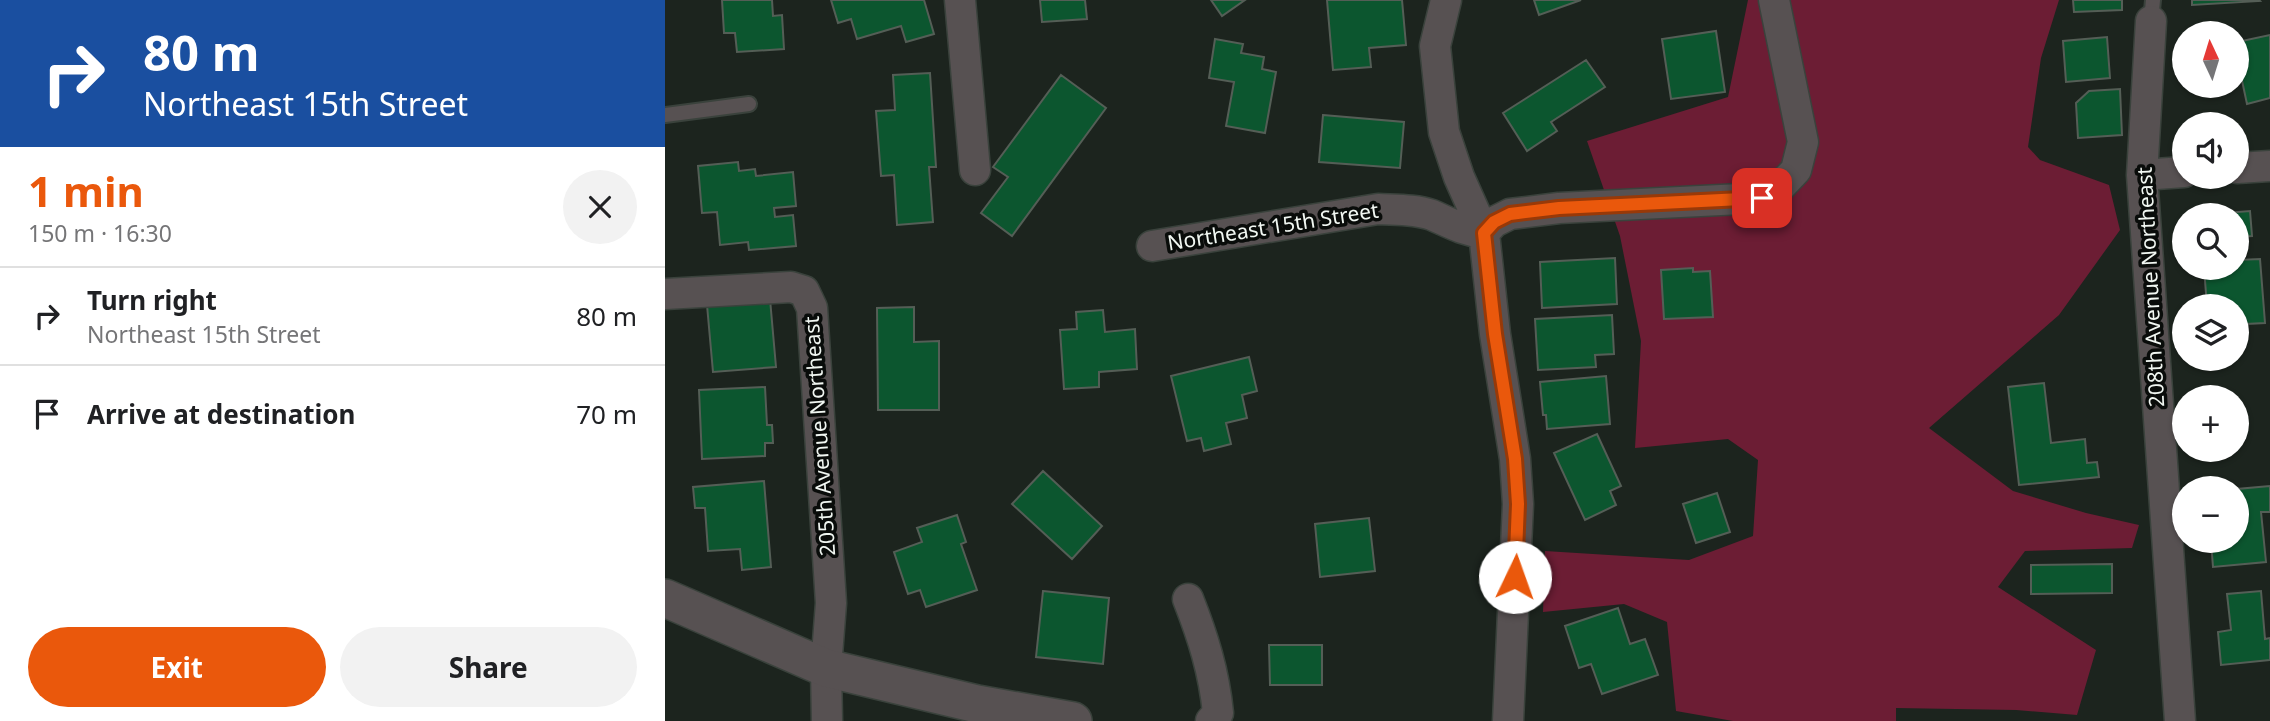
<!DOCTYPE html>
<meta charset="utf-8">
<style>
body{margin:0;font-family:"Noto Sans",sans-serif;background:#f2f2f2;color:#202124;height:100vh;display:flex;flex-direction:column;font-size:26px;white-space:nowrap}
*{box-sizing:border-box;margin:0}
p{font-size:23px;color:#757577}
.icon{flex:none;width:38px;height:38px;fill:none;stroke:currentColor;stroke-width:2;stroke-linecap:round;stroke-linejoin:round}
.map{position:relative;flex:1;overflow:hidden}
.drawer{display:flex;flex-direction:column;background:#fff;width:665px}
.drawer>*{flex:none}
.top-card{background:#1a4fa0;color:#fff;overflow:hidden}
.needle{width:46px;rotate:356deg}
.tools{position:absolute;left:1507px;top:21px;display:grid;gap:14px}
.tools a{display:grid;place-items:center;width:77px;height:77px;border-radius:50%;background:#fff;box-shadow:0 2px 5px #0004;font-size:35px}
.pin{position:absolute;display:grid;place-items:center;width:60px;height:60px;color:#fff;margin:-30px;border-radius:14px;box-shadow:0 4px 10px #0006}
.me{position:absolute;width:77px;margin:-38px;rotate:3deg;stroke-linejoin:round;filter:drop-shadow(0 0 5px #0008)}
.turn{display:flex;align-items:center;gap:24px;height:147px;padding:0 28px;font-size:32px}
.turn .icon{width:91px;height:91px;stroke-width:2.5}
.turn b{display:block;font-size:49px;line-height:60px}
.round{display:grid;place-items:center;flex:none;width:74px;height:74px;border-radius:37px;background:#f2f2f2}
.headline{display:flex;align-items:center;justify-content:space-between;height:119px;padding:0 28px}
h1{font-size:42px;font-weight:700;line-height:52px;color:#ea580c}
.button{display:flex;gap:14px;margin-top:auto;padding:14px 28px}
.button a{flex:1;height:80px;border-radius:42px;background:#ea580c;color:#fff;font-size:28px;font-weight:700;line-height:80px;text-align:center}
.button a+a{background:#f2f2f2;color:#202124}
ul{padding:0;list-style:none}
li{display:flex;align-items:center;gap:21px;height:98px;padding:0 28px;border-top:2px solid #e0e0e0}
li div{flex:1}
li b{display:block;font-size:26px}
li em{font-style:normal}
main{display:flex;flex:1;min-height:0}
.map>svg:first-child{display:block}
.green{fill:#6c1d34}
.building{fill:#0c562f;stroke:#545e56;stroke-width:2}
.lines{fill:none;stroke-linecap:round;stroke-linejoin:round}
.service-casing{stroke:#3a423c;stroke-width:18}
.minor-casing{stroke:#3a423c;stroke-width:33}
.tertiary-casing{stroke:#3a423c;stroke-width:40}
.service{stroke:#575152;stroke-width:14}
.minor{stroke:#575152;stroke-width:30}
.tertiary{stroke:#575152;stroke-width:37}
.route-casing{stroke:#983908;stroke-width:18}
.route{stroke:#ea580c;stroke-width:12}
.labels{text-anchor:middle;stroke-width:7;stroke-linejoin:round;paint-order:stroke}
.street-label{font-size:21px;fill:#f1f7f2;stroke:#090c0a}
</style>
<main>
<section class="drawer">
<div class="top-card">
<div class="turn"><svg class="icon" aria-label="right" viewBox="0 0 24 24"><path d="M7 20v-9h11M14 6l5 5-5 5"/></svg><div><b>80 m</b>Northeast 15th Street</div></div>
</div>
<div class="headline"><div><h1>1 min</h1><p>150 m · 16:30</p></div><a class="round"><svg class="icon" aria-label="close" viewBox="0 0 24 24"><path d="M6 6l12 12M18 6L6 18"/></svg></a></div>
<ul>
<li><svg class="icon" aria-label="right" viewBox="0 0 24 24"><path d="M7 20v-9h11M14 6l5 5-5 5"/></svg><div><b>Turn right</b><p>Northeast 15th Street</p></div><em>80 m</em></li>
<li><svg class="icon" aria-label="arrive" viewBox="0 0 24 24"><path d="M6 21V4h12l-3 4 3 4H6"/></svg><div><b>Arrive at destination</b></div><em>70 m</em></li>
</ul>
<div class="button"><a>Exit</a><a>Share</a></div>
</section>
<div class="map">
<svg width="1605" height="721" viewBox="0 0 1605 721">
<rect width="100%" height="100%" fill="#1c241e"/>
<path class="green" d="M1083 0H1394L1376 58 1363 147 1375 160 1444 185 1455 230 1394 315 1264 428 1348 491 1421 513 1474 525 1467 548 1360 551 1333 587 1431 650 1412 715 1351 710 1231 708V721H1068L1011 711 1002 622 959 604 878 612 880 551 1024 560 1088 536 1093 460 1063 439 970 448 976 341 955 236 922 141 1063 97Z"/>
<path class="building" d="M57 0H107L108 16 117 15 119 49 72 52 70 33H59Z
M166 0H259L269 34 241 42 236 26 192 39 186 19 173 23Z
M375 0H420L422 19 377 22Z
M546 0H580L557 16Z
M662 0H737L741 45 704 48 706 67 668 70Z
M869 0H916L874 15Z
M1408 0H1457V10L1409 12Z
M1527 0H1594L1595 1 1527 5Z
M1051 31 1060 92 1006 99 997 39Z
M1605 35V98L1582 104 1572 57V42Z
M1442 37 1445 78 1401 82 1398 41Z
M550 39 578 44 576 53 599 57 597 69 611 72 600 133 561 126 569 82 544 78Z
M921 60 940 87 886 122 892 131 862 151 838 113Z
M265 73 271 167H264L268 222 232 225 229 175 216 176 211 111 230 110 228 75Z
M396 75 441 108 347 236 316 213 343 177 328 167Z
M1455 89 1457 135 1413 138 1411 103 1424 91Z
M658 115 739 122 735 168 654 162Z
M73 162 74 171 90 169 91 176 128 172 131 206 109 208 110 217 128 215 131 246 84 250 83 242 55 245 52 212 37 213 33 166Z
M1585 211 1587 236 1572 237V215H1535Z
M1572 240 1573 260 1595 259 1600 323 1581 324 1582 339H1572V306H1542L1539 268H1572Z
M950 258 952 304 877 308 875 262Z
M1028 268V272L1045 271 1048 317 999 319 996 270Z
M105 299 111 367 48 372 42 305Z
M249 307V342L274 341V410H213L212 308Z
M438 310 440 332 470 329 472 369 434 372V387L399 389 395 330 412 329 411 312Z
M947 315 949 354 930 355 931 367 873 370 870 319Z
M584 357 592 391 577 395 582 418 561 423 566 444 539 451 536 438 522 441 506 376Z
M941 376 945 424 882 429 881 415H878L875 382Z
M1379 383 1386 443 1420 439 1422 463 1432 462 1434 477 1354 485 1343 387Z
M100 387 102 425H107L108 443H100V456L37 459 34 390Z
M932 434 956 486 945 491 951 505 920 520 889 453Z
M378 471 437 526 407 559 347 504Z
M99 481 106 567 77 570 75 549 43 551 40 508H30L28 487Z
M1605 486V512H1596L1601 562 1548 567 1546 541H1572V489Z
M1052 493 1065 532 1031 543 1018 504Z
M292 515 301 542 296 544 312 590 261 607 255 590 243 594 229 552 257 542 252 528Z
M704 518 710 571 655 577 650 524Z
M1447 564V593L1366 594V565Z
M378 591 444 598 438 664 371 657Z
M1596 591 1600 639 1605 638V660L1556 665 1553 632 1566 630 1562 594Z
M953 608 965 644 980 639 993 675 937 694 926 664 914 668 900 626Z
M604 645H657V685H605Z"/>
<g class="lines">
<g class="service-casing">
<path id="service" d="M1486 21 1488 0
M0 115 84 104"/>
</g>
<g class="minor-casing">
<path id="minor" d="M295 0 310 170
M781 0 770 46 779 132 794 177 819 233 830 334 850 459 853 504 843 721
M1486 21 1477 175 1515 721
M1572 168 1605 166
M1477 175 1519 172
M487 246 713 209C730 210 750 209 767 215 785 223 799 231 819 233L829 222 845 214 894 208 1096 198 1114 188 1131 170 1138 142 1109 0
M0 294 126 287 139 291 147 308 166 603 161 668 162 721
M523 599C538 637 549 672 553 713L546 721"/>
</g>
<g class="tertiary-casing">
<path id="tertiary" d="M0 598 161 668 312 704 408 721"/>
</g>
<use href="#service" class="service"/>
<use href="#minor" class="minor"/>
<use href="#tertiary" class="tertiary"/>
</g>
<g class="lines">
<g class="route-casing">
<path id="route" d="M850 577 853 504 850 459 830 334 819 233 829 222 845 214 894 208 1097 198"/>
</g>
<use href="#route" class="route"/>
</g>
<g class="labels">
<g class="street-label">
<text transform="translate(608 227) rotate(-9)" y="7">Northeast 15th Street</text>
<text transform="translate(1486 287) rotate(-93)" y="7">208th Avenue Northeast</text>
<text transform="translate(155 436) rotate(-94)" y="7">205th Avenue Northeast</text>
</g>
</g>
</svg>
<div class="tools">
<a><svg class="needle" viewBox="-14 -14 28 28"><path d="M0-13l5 13h-10z" fill="#e53935"/><path d="M0 13l5-13h-10z" fill="#757577"/></svg></a>
<a><svg class="icon" aria-label="sound" viewBox="0 0 24 24"><path d="M4 9h4l5-4v14l-5-4H4zM17 9q2 3 0 6"/></svg></a>
<a><svg class="icon" aria-label="search" viewBox="0 0 24 24"><circle cx="10" cy="10" r="6"/><path d="M15 15l6 6"/></svg></a>
<a><svg class="icon" aria-label="layers" viewBox="0 0 24 24"><path d="M12 4l9 5-9 5-9-5zM3 14l9 5 9-5"/></svg></a>
<a>+</a>
<a>−</a>
</div>
<div class="pin" style="left:1097px;top:198px;background:#d93025"><svg class="icon" aria-label="arrive" viewBox="0 0 24 24"><path d="M6 21V4h12l-3 4 3 4H6"/></svg></div>
<svg class="me" style="left:850px;top:577px" viewBox="-20 -20 40 40"><circle r="19" fill="#fff"/><path d="M0-13L10 11 0 6-10 11z" fill="#ea580c"/></svg>
</div>
</main>
